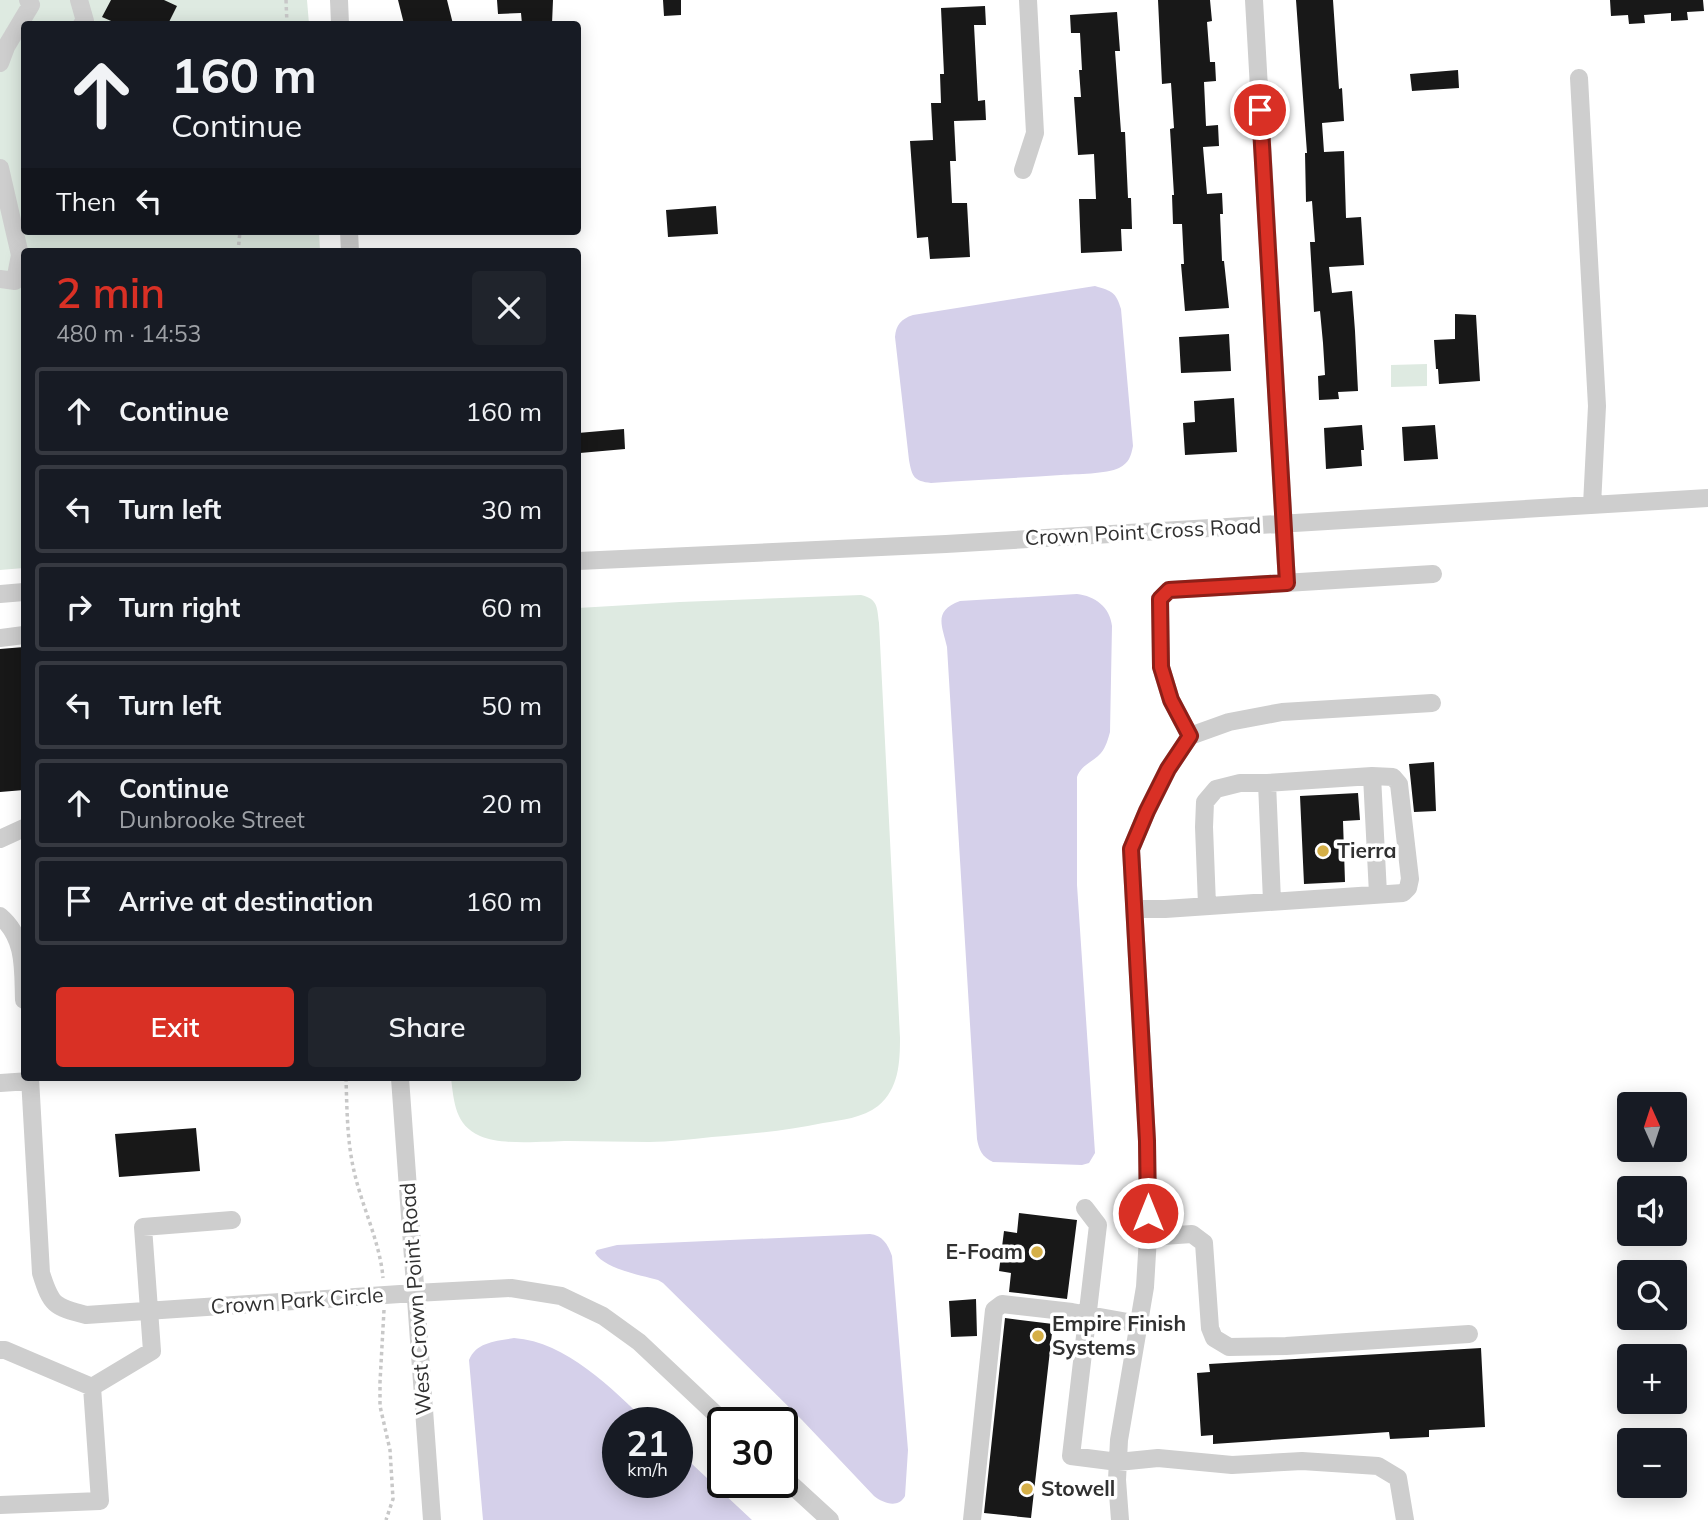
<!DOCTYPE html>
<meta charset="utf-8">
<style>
body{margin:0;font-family:Mulish,sans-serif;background:#20242c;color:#f1f3f6;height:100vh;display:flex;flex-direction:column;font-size:26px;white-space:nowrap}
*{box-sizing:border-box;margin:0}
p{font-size:23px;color:#9ea1a6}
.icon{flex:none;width:38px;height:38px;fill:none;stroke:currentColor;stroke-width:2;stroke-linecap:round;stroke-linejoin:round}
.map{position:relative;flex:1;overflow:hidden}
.drawer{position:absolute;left:21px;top:248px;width:560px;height:833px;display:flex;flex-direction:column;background:#171b24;border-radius:7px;box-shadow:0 4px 18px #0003}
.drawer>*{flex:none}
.hud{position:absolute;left:21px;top:21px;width:560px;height:214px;border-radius:7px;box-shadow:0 4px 18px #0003;background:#171b24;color:#f1f3f6;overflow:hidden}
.needle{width:46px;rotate:357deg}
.controls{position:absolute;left:1617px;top:1092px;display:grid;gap:14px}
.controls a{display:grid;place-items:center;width:70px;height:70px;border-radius:7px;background:#171b24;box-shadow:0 4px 18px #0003;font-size:35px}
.speed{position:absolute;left:602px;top:1407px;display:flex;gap:14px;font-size:35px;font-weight:700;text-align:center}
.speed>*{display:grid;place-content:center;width:91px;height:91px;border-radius:50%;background:#171b24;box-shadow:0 4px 18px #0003;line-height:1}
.speed small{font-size:18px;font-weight:400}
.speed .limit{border:4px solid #111;border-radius:10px;background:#fff;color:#111}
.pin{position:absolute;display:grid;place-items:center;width:60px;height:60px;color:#fff;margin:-30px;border:4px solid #fff;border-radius:50%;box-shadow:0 2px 7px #0007}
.me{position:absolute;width:77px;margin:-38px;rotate:0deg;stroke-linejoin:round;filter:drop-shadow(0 0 5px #0008)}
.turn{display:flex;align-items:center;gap:24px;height:147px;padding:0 35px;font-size:32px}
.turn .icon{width:91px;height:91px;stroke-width:2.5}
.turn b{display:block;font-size:49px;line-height:60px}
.then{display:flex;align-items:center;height:66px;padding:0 35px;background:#0003;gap:14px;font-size:26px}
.round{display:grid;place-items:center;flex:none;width:74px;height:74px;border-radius:7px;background:#20242c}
.overview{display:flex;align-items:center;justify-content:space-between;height:119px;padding:0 35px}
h1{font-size:42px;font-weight:600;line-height:52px;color:#d93025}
.cta{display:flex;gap:14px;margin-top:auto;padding:14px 35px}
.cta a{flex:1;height:80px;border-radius:7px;background:#d93025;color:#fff;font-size:28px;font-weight:600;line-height:80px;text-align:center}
.cta a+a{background:#20242c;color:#f1f3f6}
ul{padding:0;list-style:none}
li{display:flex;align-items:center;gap:21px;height:88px;margin:0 14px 10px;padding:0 21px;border:4px solid #363941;border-radius:7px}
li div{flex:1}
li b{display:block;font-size:26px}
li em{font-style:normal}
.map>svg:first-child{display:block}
.green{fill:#deeae1}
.water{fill:#d5d0ea}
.building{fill:#181818}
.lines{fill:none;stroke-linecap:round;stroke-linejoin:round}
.path{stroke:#c8c8c8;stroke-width:3.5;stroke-dasharray:3.5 3.5;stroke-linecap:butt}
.minor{stroke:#cecece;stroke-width:18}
.route-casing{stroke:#8d1f18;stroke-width:18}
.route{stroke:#d93025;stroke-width:12}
.poi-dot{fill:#d5af47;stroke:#fff;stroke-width:2.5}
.labels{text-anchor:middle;stroke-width:7;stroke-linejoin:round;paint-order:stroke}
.street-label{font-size:21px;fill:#313131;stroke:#fff}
.poi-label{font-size:21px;font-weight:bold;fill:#313131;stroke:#fff;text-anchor:start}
</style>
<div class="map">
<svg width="1708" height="1520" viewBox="0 0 1708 1520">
<rect width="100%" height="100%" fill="#fff"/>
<path class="green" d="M0 0H307L309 24H24V231H319L320 252H24V568L0 570Z
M1427 364V386L1391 387V365Z
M861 595C878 599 877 607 879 623L900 1038C900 1062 899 1089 878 1106 863 1118 841 1120 823 1123 786 1131 750 1134 712 1137 691 1139 670 1142 649 1142 622 1142 596 1141 569 1141 545 1141 502 1146 480 1136 455 1125 454 1102 451 1078H578V608L680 602Z"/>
<path class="water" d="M1095 286C1112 291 1116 292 1121 309L1133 446C1131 456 1129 463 1119 468 1107 474 1076 474 1061 475 1018 478 974 480 931 483 914 481 912 477 909 460L895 337C896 325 901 319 913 315Z
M1077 594C1095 596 1110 607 1112 626L1110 732C1108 739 1106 747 1101 753 1093 762 1081 765 1077 777V885L1095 1153 1089 1163 1082 1165 993 1162C982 1157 979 1150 977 1139L947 647C942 625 933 611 960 601Z
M870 1234C882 1235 888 1244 892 1256L908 1450 905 1496C898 1509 883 1503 874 1496L802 1420 663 1283 658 1280C640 1275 605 1269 595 1253L597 1250 617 1245Z
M514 1338C567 1342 611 1388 648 1423H618V1482H677V1450L752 1520H483L469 1360C476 1342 496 1341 514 1338Z"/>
<path class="building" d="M111 0H164L177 6 168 24H118L102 17Z
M398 0H447L453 24H404Z
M497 0H553L552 24H522L521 13 498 14Z
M663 0H681V15L664 16Z
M1158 0H1210L1212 21 1207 22 1210 62H1215L1216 81 1204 82 1206 126 1218 125 1219 146 1203 147 1207 194 1222 193 1223 214H1220L1222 261H1224L1229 308 1185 311 1181 264H1184L1182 224H1173L1172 195H1174L1170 129 1174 128 1171 83 1162 84Z
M1296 0H1333L1339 89 1342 88 1344 121 1322 123 1324 152 1344 151 1346 218 1361 217 1364 265 1329 267 1332 293 1352 291 1355 331 1358 391 1338 392 1339 399 1319 400 1318 376 1325 375 1323 343 1320 311 1314 312 1313 293 1310 242H1315L1312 201 1306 202 1305 153H1307Z
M1610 0H1703L1704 11 1687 12 1688 20 1671 21V13L1644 15 1645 23 1629 24 1628 15 1611 16Z
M985 6 986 25H974L978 101 985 100 986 120 954 121 956 161H950L952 203H967L970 257 930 259 928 237 917 238 910 141 933 140 931 103H941L940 74H944L941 8Z
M1117 12 1120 51H1115L1121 132H1125L1128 198H1131L1132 229H1121L1122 251 1081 253 1079 199H1096L1094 154 1078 155 1074 97H1081L1079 70H1082L1080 33H1071L1070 15Z
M1458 70 1459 88 1412 91 1410 74Z
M716 206 718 234 668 237 666 210Z
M1455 314 1476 315 1480 381 1439 384 1438 369H1436L1434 340 1455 339Z
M1229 334 1231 371 1181 373 1179 337Z
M1234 398 1237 452 1185 455 1183 423 1195 422 1194 401Z
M1362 425 1364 450H1361L1362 466 1326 469 1324 428Z
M1435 425 1438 459 1404 461 1402 427Z
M624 429 625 449 580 453 578 433Z
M24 647V790L0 792V649Z
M1434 762 1436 811 1414 812 1409 764Z
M1358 793 1360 820 1343 821 1345 882 1304 884 1300 796Z
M196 1128 200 1171 119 1177 115 1134Z
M1019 1213 1077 1220 1067 1299 1009 1292 1011 1273 999 1271 1004 1231 1017 1233Z
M976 1299 977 1336 951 1337 949 1301Z
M1005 1318 1053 1324 1031 1518 984 1513Z
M1481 1348 1485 1427 1429 1430V1437L1390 1439 1389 1432 1213 1444V1435L1201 1436 1197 1373 1210 1372 1209 1364Z"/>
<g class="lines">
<path class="path" d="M286 0 287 24
M238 252 240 231
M346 1078C347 1109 347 1141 354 1171 362 1207 380 1242 383 1278
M384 1310 380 1382V1406L390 1450 393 1499 386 1520"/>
<path class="minor" d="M79 0 85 21 82 24
M339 0 340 24
M1254 0 1287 583
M0 63 6 47 31 5 28 0
M1579 78 1597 406 1592 505
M0 168 20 255 15 281 0 279
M1023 170 1035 133 1028 0
M349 231 350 252
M578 561 946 544 1708 498
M0 594 24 592
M0 638 24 635
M1190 736 1171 700 1161 667 1160 599 1169 590 1433 574
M1372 776 1378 894
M1267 783 1272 901
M0 839 24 828
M1135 909H1165L1403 893 1408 888 1410 879 1399 784 1393 777 1372 776 1267 783H1240L1216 789 1205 802 1204 827 1207 905
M0 916C26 938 23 970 24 1000
M30 1078 41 1273C51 1305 54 1307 86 1315L415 1293 511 1288 561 1296 603 1316 639 1342 725 1423
M400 1078 432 1520
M0 1083 30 1081
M1085 1208 1098 1225 1071 1456 1118 1462 1158 1458 1232 1465 1302 1461 1378 1466 1398 1478 1405 1520
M1148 1237 1192 1234 1204 1243 1210 1328 1214 1338 1229 1347 1286 1346 1469 1334
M0 1350H5L92 1387
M782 1476 830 1520
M0 1505 100 1501 92 1387 152 1351 143 1227 232 1220
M972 1520 994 1310 1002 1304 1072 1312 1139 1324
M1120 1520 1117 1480 1119 1440 1145 1287 1148 1237 1147 1141 1131 849 1147 811 1168 769 1190 736 1229 722 1282 712 1432 703"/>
</g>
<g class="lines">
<g class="route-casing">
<path id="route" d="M1148 1213 1147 1141 1131 849 1147 811 1168 769 1190 736 1171 700 1161 667 1160 599 1169 590 1287 583 1260 110"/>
</g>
<use href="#route" class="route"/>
</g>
<g class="poi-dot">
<circle cx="1323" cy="851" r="7"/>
<circle cx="1037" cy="1252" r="7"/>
<circle cx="1038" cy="1336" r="7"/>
<circle cx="1027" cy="1489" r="7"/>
</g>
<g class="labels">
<g class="street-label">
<text transform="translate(1143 532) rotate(-3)" y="7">Crown Point Cross Road</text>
<text transform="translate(416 1299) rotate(-94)" y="7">West Crown Point Road</text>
<text transform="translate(297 1301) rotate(-4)" y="7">Crown Park Circle</text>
</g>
<g class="poi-label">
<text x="1337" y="858">Tierra</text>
<text x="1023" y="1259" text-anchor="end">E-Foam</text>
<text x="1052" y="1331">Empire Finish<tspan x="1052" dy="24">Systems</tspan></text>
<text x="1041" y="1496">Stowell</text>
</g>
</g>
</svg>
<div class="controls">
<a><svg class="needle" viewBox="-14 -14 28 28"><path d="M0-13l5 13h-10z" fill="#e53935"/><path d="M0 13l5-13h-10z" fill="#9ea1a6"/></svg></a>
<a><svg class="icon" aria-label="sound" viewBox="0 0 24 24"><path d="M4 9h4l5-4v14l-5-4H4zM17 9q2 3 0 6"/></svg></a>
<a><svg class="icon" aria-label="search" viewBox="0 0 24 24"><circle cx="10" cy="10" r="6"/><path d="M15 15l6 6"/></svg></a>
<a>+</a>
<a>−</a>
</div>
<div class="speed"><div>21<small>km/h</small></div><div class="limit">30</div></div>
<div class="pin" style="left:1260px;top:110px;background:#d93025"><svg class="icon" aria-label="arrive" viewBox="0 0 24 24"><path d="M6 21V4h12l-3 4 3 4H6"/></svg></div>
<svg class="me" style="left:1148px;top:1213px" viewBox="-20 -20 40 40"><circle r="17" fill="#d93025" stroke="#fff" stroke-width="3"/><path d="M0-11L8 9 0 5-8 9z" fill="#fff"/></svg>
<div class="hud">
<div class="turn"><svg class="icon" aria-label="ahead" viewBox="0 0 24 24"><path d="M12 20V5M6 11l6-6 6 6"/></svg><div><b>160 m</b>Continue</div></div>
<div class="then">Then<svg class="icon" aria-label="left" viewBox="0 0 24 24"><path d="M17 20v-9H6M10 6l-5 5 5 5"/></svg></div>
</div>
<section class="drawer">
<div class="overview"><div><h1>2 min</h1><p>480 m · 14:53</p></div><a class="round"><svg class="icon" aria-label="close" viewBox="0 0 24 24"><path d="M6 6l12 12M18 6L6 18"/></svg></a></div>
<ul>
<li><svg class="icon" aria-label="ahead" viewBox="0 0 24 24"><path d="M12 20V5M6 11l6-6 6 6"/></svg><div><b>Continue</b></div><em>160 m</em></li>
<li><svg class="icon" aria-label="left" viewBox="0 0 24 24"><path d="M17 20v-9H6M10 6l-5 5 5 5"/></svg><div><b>Turn left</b></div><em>30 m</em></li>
<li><svg class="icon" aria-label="right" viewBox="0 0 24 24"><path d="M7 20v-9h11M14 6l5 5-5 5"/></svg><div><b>Turn right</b></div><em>60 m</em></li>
<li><svg class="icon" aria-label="left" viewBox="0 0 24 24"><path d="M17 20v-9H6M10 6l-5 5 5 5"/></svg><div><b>Turn left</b></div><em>50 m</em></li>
<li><svg class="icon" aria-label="ahead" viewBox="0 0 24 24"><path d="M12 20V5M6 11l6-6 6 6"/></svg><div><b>Continue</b><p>Dunbrooke Street</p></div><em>20 m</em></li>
<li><svg class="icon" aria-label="arrive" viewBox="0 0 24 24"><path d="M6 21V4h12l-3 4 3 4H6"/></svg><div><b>Arrive at destination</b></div><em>160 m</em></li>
</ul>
<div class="cta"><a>Exit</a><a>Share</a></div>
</section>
</div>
